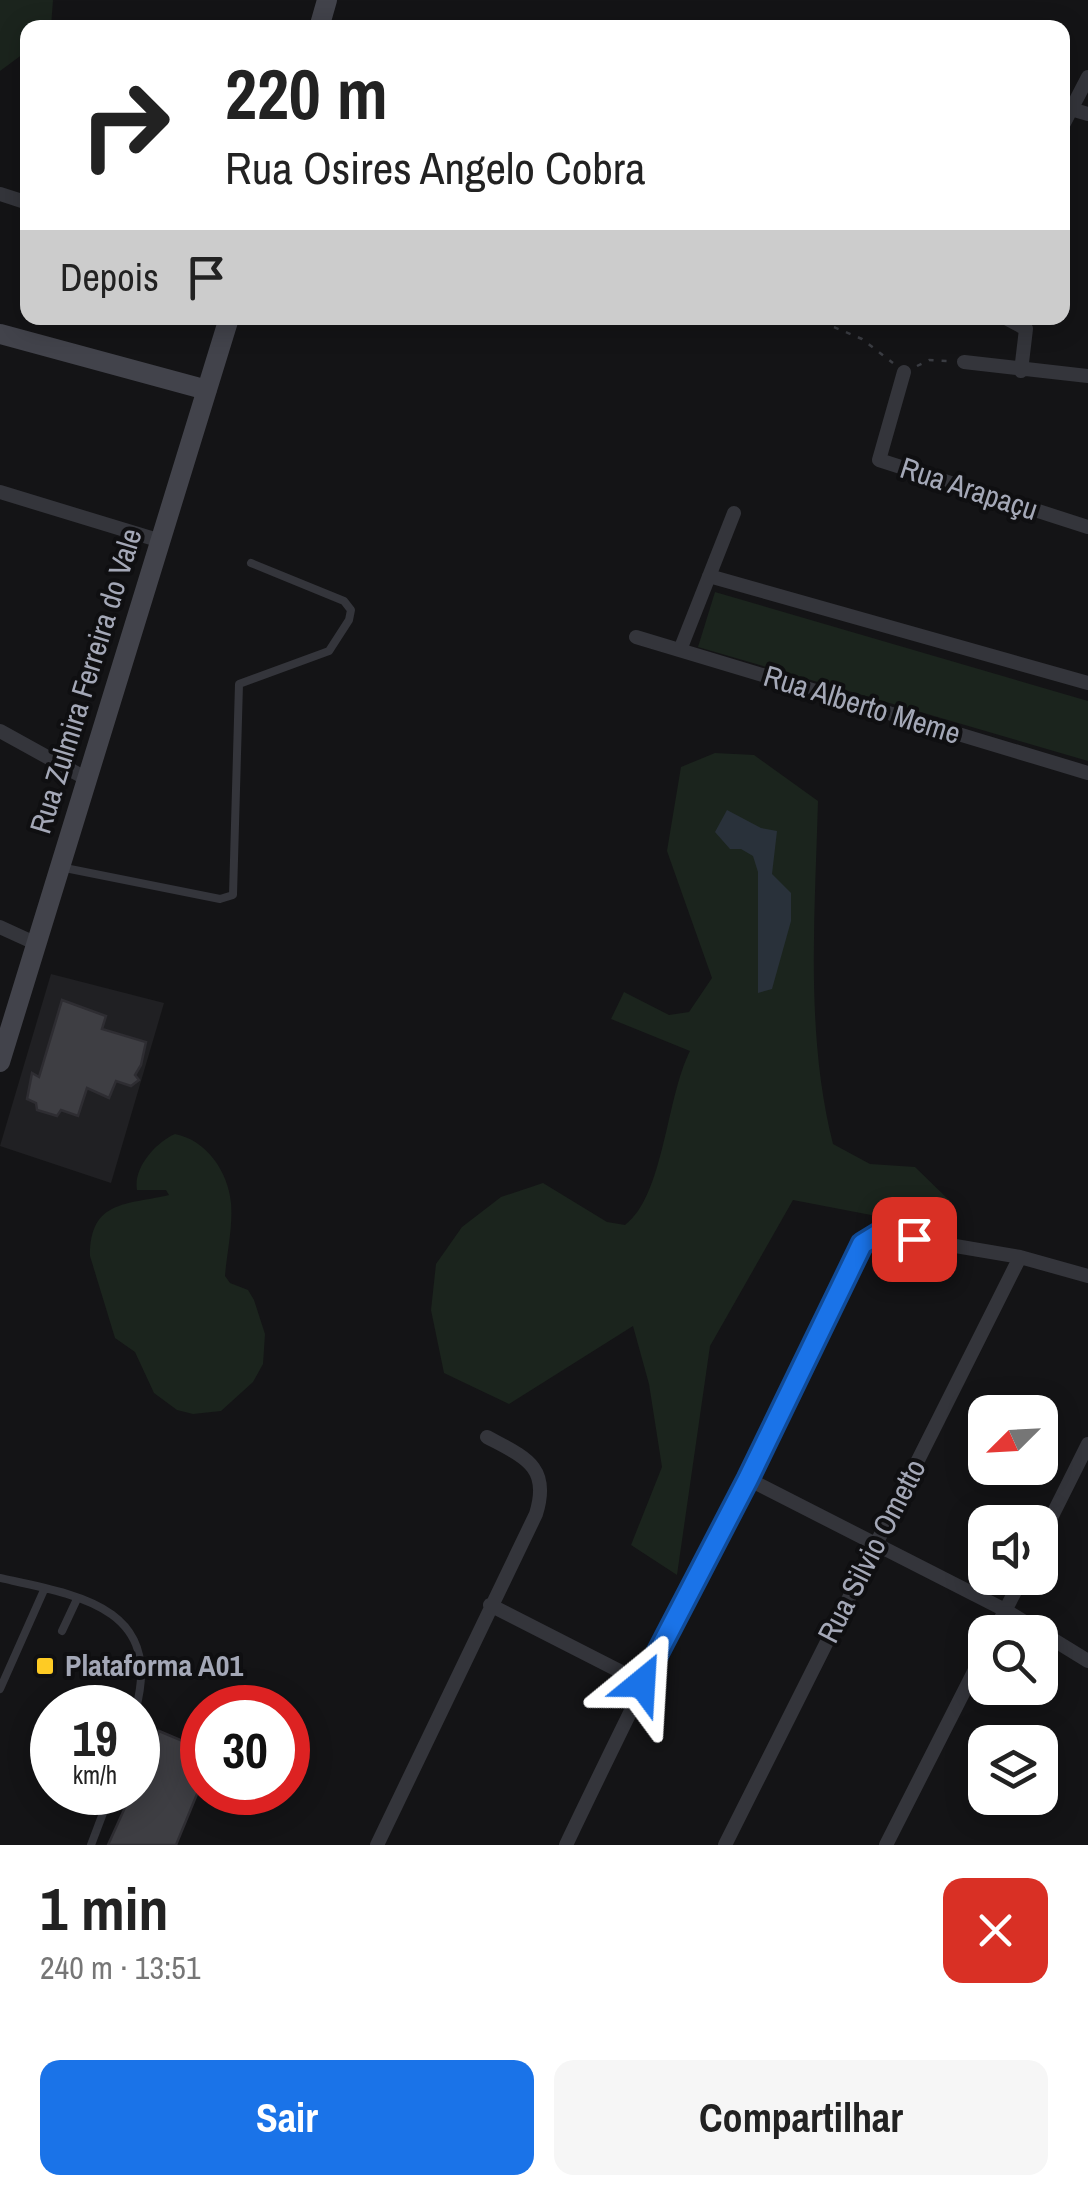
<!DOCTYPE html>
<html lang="pt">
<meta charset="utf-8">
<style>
body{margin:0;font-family:"Archivo Narrow",sans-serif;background:#f6f6f6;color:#222;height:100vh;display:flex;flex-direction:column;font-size:38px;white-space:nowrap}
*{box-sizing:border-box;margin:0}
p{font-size:32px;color:#767676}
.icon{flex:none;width:55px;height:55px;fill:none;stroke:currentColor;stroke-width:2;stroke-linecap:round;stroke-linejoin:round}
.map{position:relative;height:1845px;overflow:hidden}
.panel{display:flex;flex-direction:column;background:#fff;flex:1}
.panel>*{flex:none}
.top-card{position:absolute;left:20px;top:20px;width:1050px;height:305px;border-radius:20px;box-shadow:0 5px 25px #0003;background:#fff;color:#222;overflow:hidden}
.needle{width:65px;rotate:246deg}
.buttons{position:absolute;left:968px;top:1395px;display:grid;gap:20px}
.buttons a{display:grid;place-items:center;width:90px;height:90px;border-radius:20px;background:#fff;box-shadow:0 5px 25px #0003;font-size:50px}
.speed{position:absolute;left:30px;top:1685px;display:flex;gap:20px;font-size:50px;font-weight:700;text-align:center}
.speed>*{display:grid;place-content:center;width:130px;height:130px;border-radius:50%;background:#fff;box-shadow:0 5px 25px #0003;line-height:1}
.speed small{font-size:25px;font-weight:400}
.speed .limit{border:15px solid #d22;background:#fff;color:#111}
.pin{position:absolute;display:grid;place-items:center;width:85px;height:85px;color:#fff;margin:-42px;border-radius:20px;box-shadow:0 5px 15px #0006}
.me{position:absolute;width:110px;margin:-55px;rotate:27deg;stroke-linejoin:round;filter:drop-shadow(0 0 8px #0008)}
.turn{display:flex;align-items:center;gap:35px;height:210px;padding:0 40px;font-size:45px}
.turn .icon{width:130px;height:130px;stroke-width:2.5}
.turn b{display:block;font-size:70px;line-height:85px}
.then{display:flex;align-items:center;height:95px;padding:0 40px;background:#0003;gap:20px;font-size:38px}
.round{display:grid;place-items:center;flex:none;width:105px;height:105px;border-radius:20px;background:#f6f6f6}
.overview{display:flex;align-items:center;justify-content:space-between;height:170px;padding:0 40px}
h1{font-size:60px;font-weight:700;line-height:75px}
.action{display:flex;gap:20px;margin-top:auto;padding:20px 40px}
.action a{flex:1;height:115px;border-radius:20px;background:#1a73e8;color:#fff;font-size:40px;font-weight:700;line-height:115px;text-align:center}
.action a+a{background:#f6f6f6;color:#222}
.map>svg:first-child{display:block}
.built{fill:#202023}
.green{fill:#1b241d}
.water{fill:#29313a}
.building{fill:#3e3e43;stroke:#2e2d32;stroke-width:2.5}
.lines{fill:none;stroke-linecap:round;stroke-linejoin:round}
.path{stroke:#3a3c42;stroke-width:2.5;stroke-dasharray:5 8;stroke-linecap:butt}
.lane{stroke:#34353b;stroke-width:8}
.street{stroke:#34353b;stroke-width:14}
.secondary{stroke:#42434b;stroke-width:20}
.route-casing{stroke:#114b97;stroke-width:25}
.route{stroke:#1a73e8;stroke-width:18}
.poi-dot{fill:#fecb24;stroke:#0f0f11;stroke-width:4}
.labels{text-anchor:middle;stroke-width:8;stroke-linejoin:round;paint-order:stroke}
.street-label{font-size:30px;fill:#a4a8b7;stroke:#0f0f11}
.poi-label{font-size:30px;font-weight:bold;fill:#a4a8b7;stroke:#0f0f11;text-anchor:start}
</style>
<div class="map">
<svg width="1088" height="1845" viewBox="0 0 1088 1845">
<rect width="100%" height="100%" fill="#141416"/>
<path class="built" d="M51 974 164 1003 111 1183 0 1146Z"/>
<path class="green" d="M0 0H53L51 27 28 28 27 51 0 71Z
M715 592 1088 701V761L698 647Z
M715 753 754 755 818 801C815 915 805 1033 833 1144L870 1164 915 1167 952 1203 949 1230 793 1200 710 1346 677 1575 631 1545 662 1467 649 1384 633 1326 509 1404 444 1373 431 1310 436 1264 462 1227 501 1197 543 1183 607 1222 625 1225C664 1196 666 1098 690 1051L611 1019 624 992 669 1015 689 1012 712 978 667 851 681 767Z
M175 1134C206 1140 228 1171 231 1203 233 1227 227 1252 225 1276L230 1283 248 1290 254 1300 265 1334 263 1364 253 1382 221 1411 193 1414 177 1410 154 1393 135 1352 115 1338 90 1256C90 1200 126 1205 169 1195L166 1190H137C133 1168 156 1142 175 1134Z"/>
<path class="water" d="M727 810 761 828 777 831 772 874 791 893V921L772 989 758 993V872L753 856 741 849H730L715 832Z"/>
<path class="building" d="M62 1000 106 1016 102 1029 146 1042 141 1065 135 1075 139 1080 131 1086 116 1081 109 1098 87 1088 78 1116 61 1110 57 1116 37 1110 36 1103 27 1099 32 1073 39 1077Z
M159 1731 202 1749V1782L176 1845H108L132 1792H138V1780Z"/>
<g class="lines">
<path class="path" d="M822 322 862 339 893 363
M917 366 929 360 947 361"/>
<path class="lane" d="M60 867 220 899 233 895 239 684 329 651 349 620 351 610 344 601 251 563
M0 1578C78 1595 163 1607 136 1708
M62 1631 77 1599
M0 1689 44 1590
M91 1845 111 1792"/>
<path class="street" d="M1071 109 1088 114
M1062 127 1088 77
M0 194 28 203
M1006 318 1026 329 1021 371
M964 362 1088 376
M904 372 879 460 1088 527
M0 492 161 541
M709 576 1088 683
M636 637 1088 773
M680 650 734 513
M0 731 87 779
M0 927 37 944
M748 1479 1005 1610 1088 1661
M1040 1540 1088 1444
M490 1605 643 1683
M994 1632 1022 1578
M377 1845 536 1514C551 1466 524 1457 487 1437
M566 1845C662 1643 764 1445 862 1244L879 1233 1020 1257 1088 1276
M725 1845 1020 1257
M886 1845 985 1650"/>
<path class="secondary" d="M319 28 327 0
M0 334 207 390
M0 1062 229 318"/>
</g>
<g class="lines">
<g class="route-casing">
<path id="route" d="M642 1683 748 1479 862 1244 880 1233 914 1239"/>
</g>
<use href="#route" class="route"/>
</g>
<rect class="poi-dot" x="35" y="1656" width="20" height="20" rx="5"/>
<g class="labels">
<g class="street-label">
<text transform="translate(969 489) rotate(18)" y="10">Rua Arapaçu</text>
<text transform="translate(86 681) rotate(-73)" y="10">Rua Zulmira Ferreira do Vale</text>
<text transform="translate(862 705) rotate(17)" y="10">Rua Alberto Meme</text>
<text transform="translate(872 1551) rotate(-63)" y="10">Rua Silvio Ometto</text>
</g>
<g class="poi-label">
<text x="65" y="1676">Plataforma A01</text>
</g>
</g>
</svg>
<div class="buttons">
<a><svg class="needle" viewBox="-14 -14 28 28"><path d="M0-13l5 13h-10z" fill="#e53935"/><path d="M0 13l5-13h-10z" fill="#767676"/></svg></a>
<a><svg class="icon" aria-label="sound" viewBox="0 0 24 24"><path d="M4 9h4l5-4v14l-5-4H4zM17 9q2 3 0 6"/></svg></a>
<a><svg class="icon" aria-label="search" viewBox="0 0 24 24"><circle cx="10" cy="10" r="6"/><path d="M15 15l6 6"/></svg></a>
<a><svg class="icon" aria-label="layers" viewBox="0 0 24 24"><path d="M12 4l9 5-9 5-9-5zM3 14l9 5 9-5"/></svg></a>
</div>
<div class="speed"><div>19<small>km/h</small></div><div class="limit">30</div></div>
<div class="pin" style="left:914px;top:1239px;background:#d93025"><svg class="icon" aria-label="arrive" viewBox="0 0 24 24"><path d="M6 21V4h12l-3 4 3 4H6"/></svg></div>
<svg class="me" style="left:642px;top:1683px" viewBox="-20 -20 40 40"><path d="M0-17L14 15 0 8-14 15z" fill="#1a73e8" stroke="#fff" stroke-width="4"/></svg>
<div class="top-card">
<div class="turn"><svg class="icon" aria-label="right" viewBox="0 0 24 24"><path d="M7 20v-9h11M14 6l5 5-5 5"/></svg><div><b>220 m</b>Rua Osires Angelo Cobra</div></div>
<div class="then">Depois<svg class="icon" aria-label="arrive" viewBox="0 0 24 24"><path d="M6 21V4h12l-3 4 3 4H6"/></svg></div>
</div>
</div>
<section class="panel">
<div class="overview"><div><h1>1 min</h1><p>240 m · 13:51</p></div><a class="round" style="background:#d93025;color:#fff"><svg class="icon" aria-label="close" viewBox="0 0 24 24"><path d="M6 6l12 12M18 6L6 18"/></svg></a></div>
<div class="action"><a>Sair</a><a>Compartilhar</a></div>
</section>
